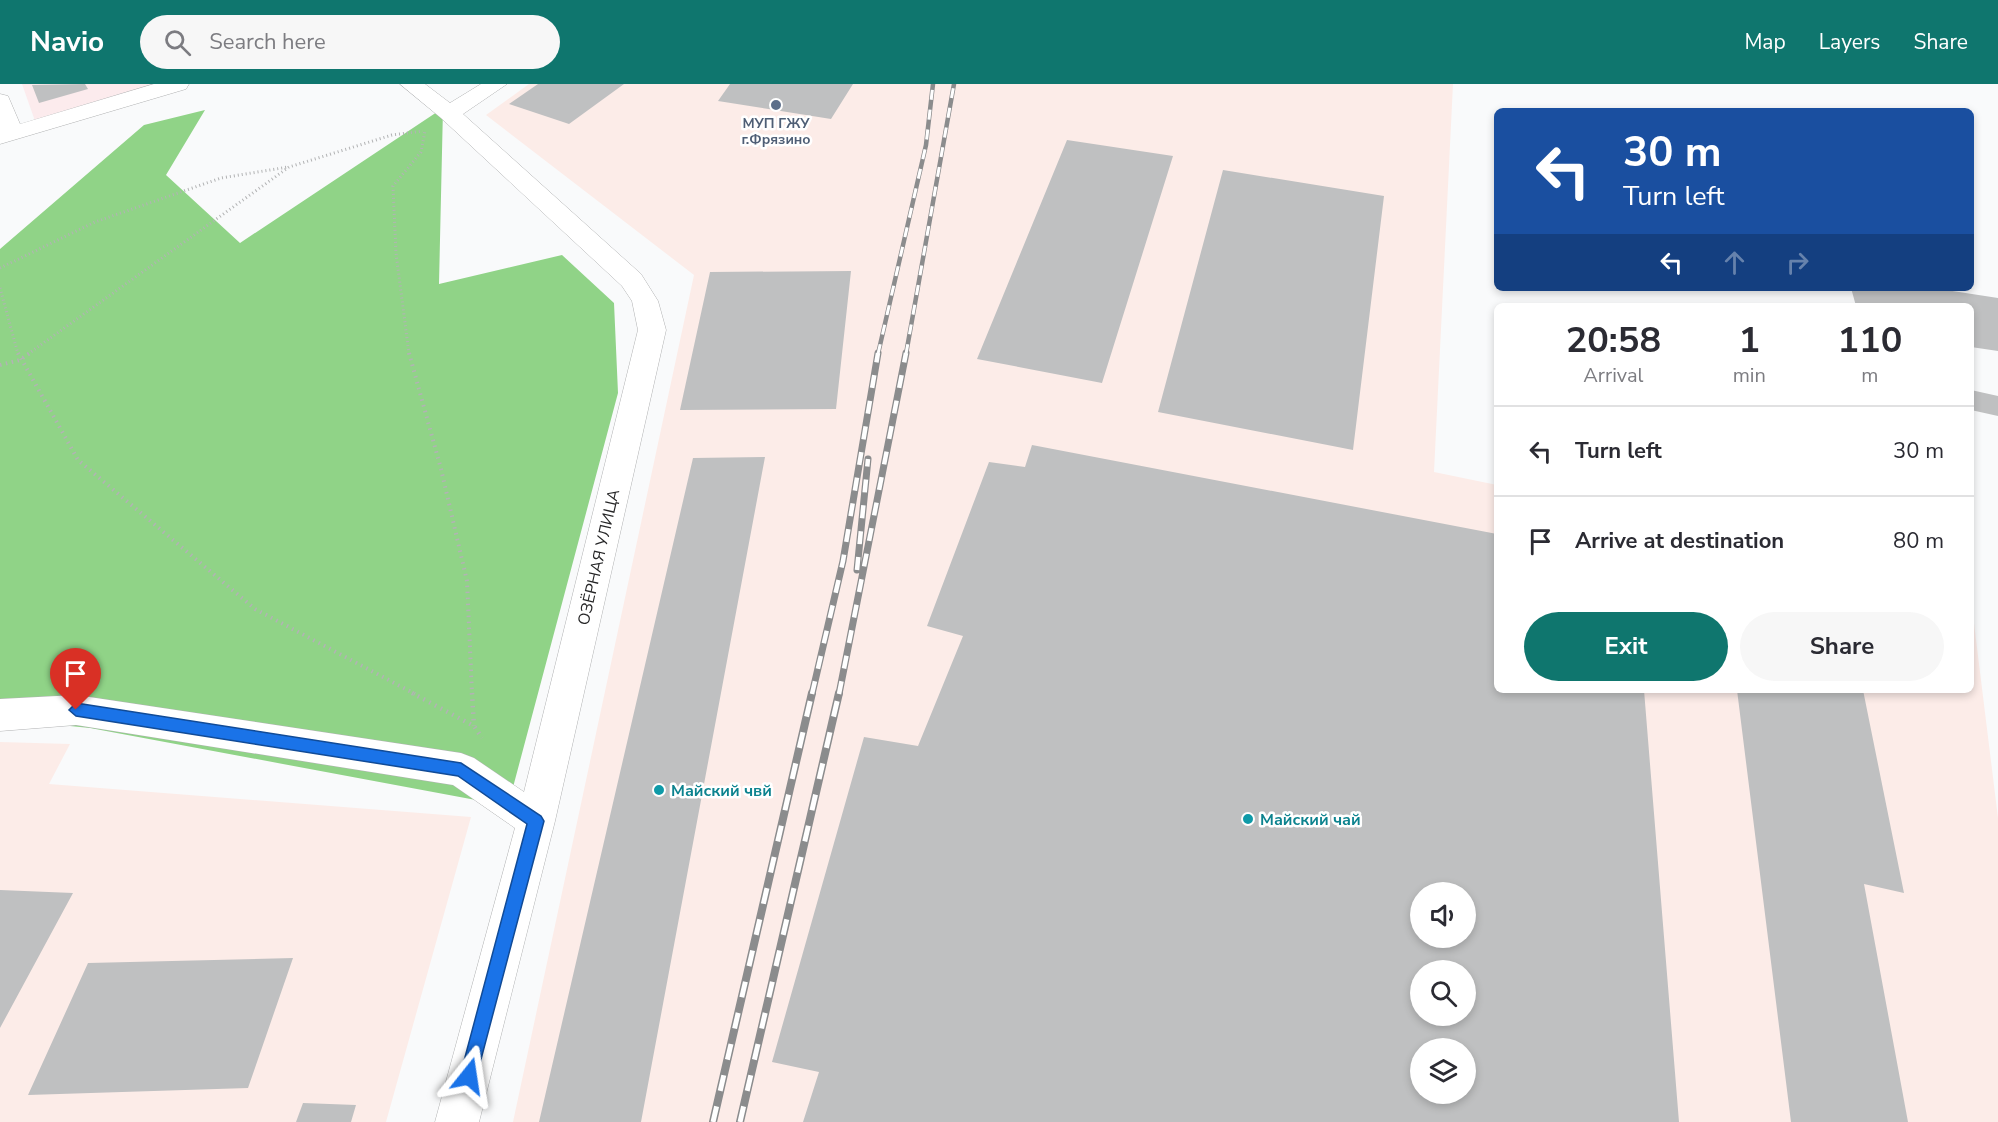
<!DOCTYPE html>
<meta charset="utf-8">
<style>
body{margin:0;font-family:"Nunito Sans",sans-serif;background:#f7f7f7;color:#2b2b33;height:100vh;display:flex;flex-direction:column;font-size:22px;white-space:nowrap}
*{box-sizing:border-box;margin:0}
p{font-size:20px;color:#7c7c81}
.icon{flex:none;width:33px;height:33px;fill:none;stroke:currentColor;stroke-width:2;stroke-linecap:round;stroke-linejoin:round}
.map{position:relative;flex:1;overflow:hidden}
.side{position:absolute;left:1494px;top:219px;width:480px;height:390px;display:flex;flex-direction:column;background:#fff;border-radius:9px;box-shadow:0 3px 9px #0003}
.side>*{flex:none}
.top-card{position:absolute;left:1494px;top:24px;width:480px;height:183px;border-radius:9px;box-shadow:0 3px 9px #0003;background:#1a4fa0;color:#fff;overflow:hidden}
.tools{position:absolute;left:1410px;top:798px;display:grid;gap:12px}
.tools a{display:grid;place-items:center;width:66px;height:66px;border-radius:50%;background:#fff;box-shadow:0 3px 9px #0003;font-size:30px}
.pin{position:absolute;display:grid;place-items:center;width:51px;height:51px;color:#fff;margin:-62px -26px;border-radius:50% 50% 50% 0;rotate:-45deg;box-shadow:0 0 6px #0007}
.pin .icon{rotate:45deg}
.me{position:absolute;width:66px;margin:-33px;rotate:15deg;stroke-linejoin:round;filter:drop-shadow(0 0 4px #0008)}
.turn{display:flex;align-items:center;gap:21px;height:126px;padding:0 30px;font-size:27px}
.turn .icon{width:78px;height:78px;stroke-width:2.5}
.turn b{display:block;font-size:42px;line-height:51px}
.lanes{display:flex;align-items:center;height:57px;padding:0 30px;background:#0003;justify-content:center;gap:30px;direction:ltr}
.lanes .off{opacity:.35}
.eta{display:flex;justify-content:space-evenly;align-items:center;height:102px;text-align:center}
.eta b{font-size:36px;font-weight:700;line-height:42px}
.primary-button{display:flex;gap:12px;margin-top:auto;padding:12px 30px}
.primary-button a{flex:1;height:69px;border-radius:36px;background:#0f766e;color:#fff;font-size:24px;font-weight:700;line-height:69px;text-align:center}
.primary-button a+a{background:#f7f7f7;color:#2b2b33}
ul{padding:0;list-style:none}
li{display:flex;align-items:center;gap:18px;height:90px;padding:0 30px;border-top:2px solid #e1e1e2}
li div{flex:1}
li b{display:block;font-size:22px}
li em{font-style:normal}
header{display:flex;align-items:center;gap:36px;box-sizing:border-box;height:84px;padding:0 30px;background:#0f766e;color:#fff}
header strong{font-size:28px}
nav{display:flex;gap:33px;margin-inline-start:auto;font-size:21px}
.search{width:420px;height:54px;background:#f7f7f7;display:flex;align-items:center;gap:15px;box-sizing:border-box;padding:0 21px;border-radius:33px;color:#7c7c81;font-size:22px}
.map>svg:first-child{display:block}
.commercial{fill:#fcebed}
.industrial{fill:#fcece8;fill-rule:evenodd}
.forest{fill:#90d387}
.building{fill:#bfc0c1;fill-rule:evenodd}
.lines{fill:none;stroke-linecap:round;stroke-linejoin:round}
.minor-casing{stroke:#b1b2b3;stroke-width:1}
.path-far2{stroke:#b2b3b4;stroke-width:3;stroke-dasharray:1 3;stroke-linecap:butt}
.path-far1{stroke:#b2b3b4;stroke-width:4;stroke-dasharray:1.5 4.5;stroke-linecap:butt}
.path{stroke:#b2b3b4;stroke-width:4.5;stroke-dasharray:1.5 5;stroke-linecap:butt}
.minor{fill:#fff;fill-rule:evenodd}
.rail-far2-casing{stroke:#8b8c8d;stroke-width:4.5}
.rail-far1-casing{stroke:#8b8c8d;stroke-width:7}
.rail-casing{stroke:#8b8c8d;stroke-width:8}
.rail-far2{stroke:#fff;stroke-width:3;stroke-dasharray:10;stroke-linecap:butt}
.rail-far1{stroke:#fff;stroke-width:4.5;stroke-dasharray:13;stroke-linecap:butt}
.rail{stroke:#fff;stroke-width:5;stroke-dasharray:16;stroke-linecap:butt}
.route{fill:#1a73e8;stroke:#114b97;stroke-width:1.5}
.service-dot{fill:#5c6f8a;stroke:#fff;stroke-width:2}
.culture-dot{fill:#0f9aa8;stroke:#fff;stroke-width:2}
.labels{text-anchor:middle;stroke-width:5;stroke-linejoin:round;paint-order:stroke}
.far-service-label{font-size:14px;font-weight:bold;fill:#4e5e75;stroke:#fff}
.street-label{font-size:16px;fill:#262627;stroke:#fff}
.culture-label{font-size:16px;font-weight:bold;fill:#0d838f;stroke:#fff;text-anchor:start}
</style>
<header>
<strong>Navio</strong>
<div class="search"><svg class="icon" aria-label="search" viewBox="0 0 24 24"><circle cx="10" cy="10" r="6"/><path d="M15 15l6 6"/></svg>Search here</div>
<nav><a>Map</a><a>Layers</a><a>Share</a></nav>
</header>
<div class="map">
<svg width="1998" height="1038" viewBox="0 0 1998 1038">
<rect width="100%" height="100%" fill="#f9fafb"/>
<path class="commercial" d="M22 0H161L35 37Z"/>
<path class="industrial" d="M529 0H1453L1434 388 1497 401V606H1971V515L1998 734V1038H513L694 191 486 31ZM1420 808H1466V854H1420ZM1420 886H1466V932H1420ZM1420 964H1466V1010H1420Z
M0 658 70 660 49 700 471 733 386 1038H0Z"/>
<path class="forest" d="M443 24 439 200 562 171 614 219 618 309 508 722 90 644 0 635V165L144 41 205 26 166 91 240 159Z"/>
<path class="building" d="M85 0 88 5 39 19 32 1Z
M538 0H624L569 40 509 20Z
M730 0H853L831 35 718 17Z
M1067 56 1173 72 1102 299 977 275Z
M1223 86 1384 112 1353 366 1158 328Z
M851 187 836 325 680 326 710 188Z
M1851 204H1933L1998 214V267L1971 263V222H1856Z
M1971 306 1998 312V332L1971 326Z
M1032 361 1497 450V606H1644L1679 1038H803L819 988 772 978 864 653 918 662 963 552 927 542 989 378 1025 383ZM1420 808H1466V854H1420ZM1420 886H1466V932H1420ZM1420 964H1466V1010H1420Z
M765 373 641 1038H539L693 374Z
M1737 606H1863L1904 809 1864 800 1908 1038H1791Z
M0 806 73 809 0 944Z
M293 874 248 1004 28 1011 88 879Z
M303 1019 356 1021 351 1038H296Z"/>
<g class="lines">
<g class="minor-casing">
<path id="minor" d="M154 0H189L186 5 0 60V10L8 12 20 40Z
M400 0H425L450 19 481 0H507L463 30 641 190 658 217 666 246 555 737 479 1038H435L515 744 453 701 76 641 0 647V615L76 611 461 669 474 674 524 708 638 246 632 217 622 202 441 34Z"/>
</g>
<path class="path-far2" d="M0 184 95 138 221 94 288 83
M0 204 18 270
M28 270 289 83 392 51 423 47
M409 270 396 169 393 102 421 68 425 47"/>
<path class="path-far1" d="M18 269 78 376 255 525 415 610
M409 269 441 385 467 497 472 610
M0 281 20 276 30 269"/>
<path class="path" d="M412 609 474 642 482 654
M472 609 474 642"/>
<use href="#minor" class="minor"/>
<g class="rail-far2-casing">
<path id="rail-far2" d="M878 270 926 61 933 0
M906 270 954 0"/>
</g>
<g class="rail-far1-casing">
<path id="rail-far1" d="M857 486 868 375
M812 610 843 477 878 269
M839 610 906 269"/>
</g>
<g class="rail-casing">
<path id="rail" d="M713 1038 812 609
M740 1038 839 609"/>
</g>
<use href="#rail-far2" class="rail-far2"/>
<use href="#rail-far1" class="rail-far1"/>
<use href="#rail" class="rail"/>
</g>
<path class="route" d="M76 619 461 679 541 732 544 737 475 998 469 1001 463 998 460 992 527 740 458 692 76 632 69 626Z"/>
<circle class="service-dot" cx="776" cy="21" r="6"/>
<g class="culture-dot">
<circle cx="659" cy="706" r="6"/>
<circle cx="1248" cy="735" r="6"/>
</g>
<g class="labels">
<g class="far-service-label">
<text x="776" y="44">МУП ГЖУ<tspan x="776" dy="16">г.Фрязино</tspan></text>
</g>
<g class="street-label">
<text transform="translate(598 473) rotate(-77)" y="6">ОЗЁРНАЯ УЛИЦА</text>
</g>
<g class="culture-label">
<text x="671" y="712">Майский чвй</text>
<text x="1260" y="741">Майский чай</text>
</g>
</g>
</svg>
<div class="tools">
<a><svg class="icon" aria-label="sound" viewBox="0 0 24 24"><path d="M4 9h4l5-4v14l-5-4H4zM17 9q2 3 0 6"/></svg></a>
<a><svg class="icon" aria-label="search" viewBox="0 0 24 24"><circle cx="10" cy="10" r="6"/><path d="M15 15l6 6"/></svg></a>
<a><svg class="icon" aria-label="layers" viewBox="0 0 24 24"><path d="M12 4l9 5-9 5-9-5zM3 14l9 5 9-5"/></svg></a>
</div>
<div class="pin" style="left:76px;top:626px;background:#d93025"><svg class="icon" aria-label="arrive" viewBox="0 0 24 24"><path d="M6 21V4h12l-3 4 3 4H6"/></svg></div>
<svg class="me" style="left:469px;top:992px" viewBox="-20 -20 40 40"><path d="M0-17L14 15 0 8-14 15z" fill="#1a73e8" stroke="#fff" stroke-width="4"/></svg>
<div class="top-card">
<div class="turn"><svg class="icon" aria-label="left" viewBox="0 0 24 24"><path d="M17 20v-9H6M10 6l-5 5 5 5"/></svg><div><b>30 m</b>Turn left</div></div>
<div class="lanes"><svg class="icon" aria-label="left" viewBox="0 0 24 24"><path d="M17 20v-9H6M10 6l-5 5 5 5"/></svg><svg class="icon off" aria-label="ahead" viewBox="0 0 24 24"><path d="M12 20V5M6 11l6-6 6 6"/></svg><svg class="icon off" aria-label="right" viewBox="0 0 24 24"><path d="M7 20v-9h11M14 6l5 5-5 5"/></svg></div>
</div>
<section class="side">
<div class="eta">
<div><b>20:58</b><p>Arrival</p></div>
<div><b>1</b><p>min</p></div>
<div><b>110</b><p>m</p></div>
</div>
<ul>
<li><svg class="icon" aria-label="left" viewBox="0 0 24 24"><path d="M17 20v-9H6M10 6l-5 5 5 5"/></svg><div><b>Turn left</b></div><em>30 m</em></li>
<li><svg class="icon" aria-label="arrive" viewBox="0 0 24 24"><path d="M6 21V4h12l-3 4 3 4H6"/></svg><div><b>Arrive at destination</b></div><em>80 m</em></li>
</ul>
<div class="primary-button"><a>Exit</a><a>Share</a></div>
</section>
</div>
